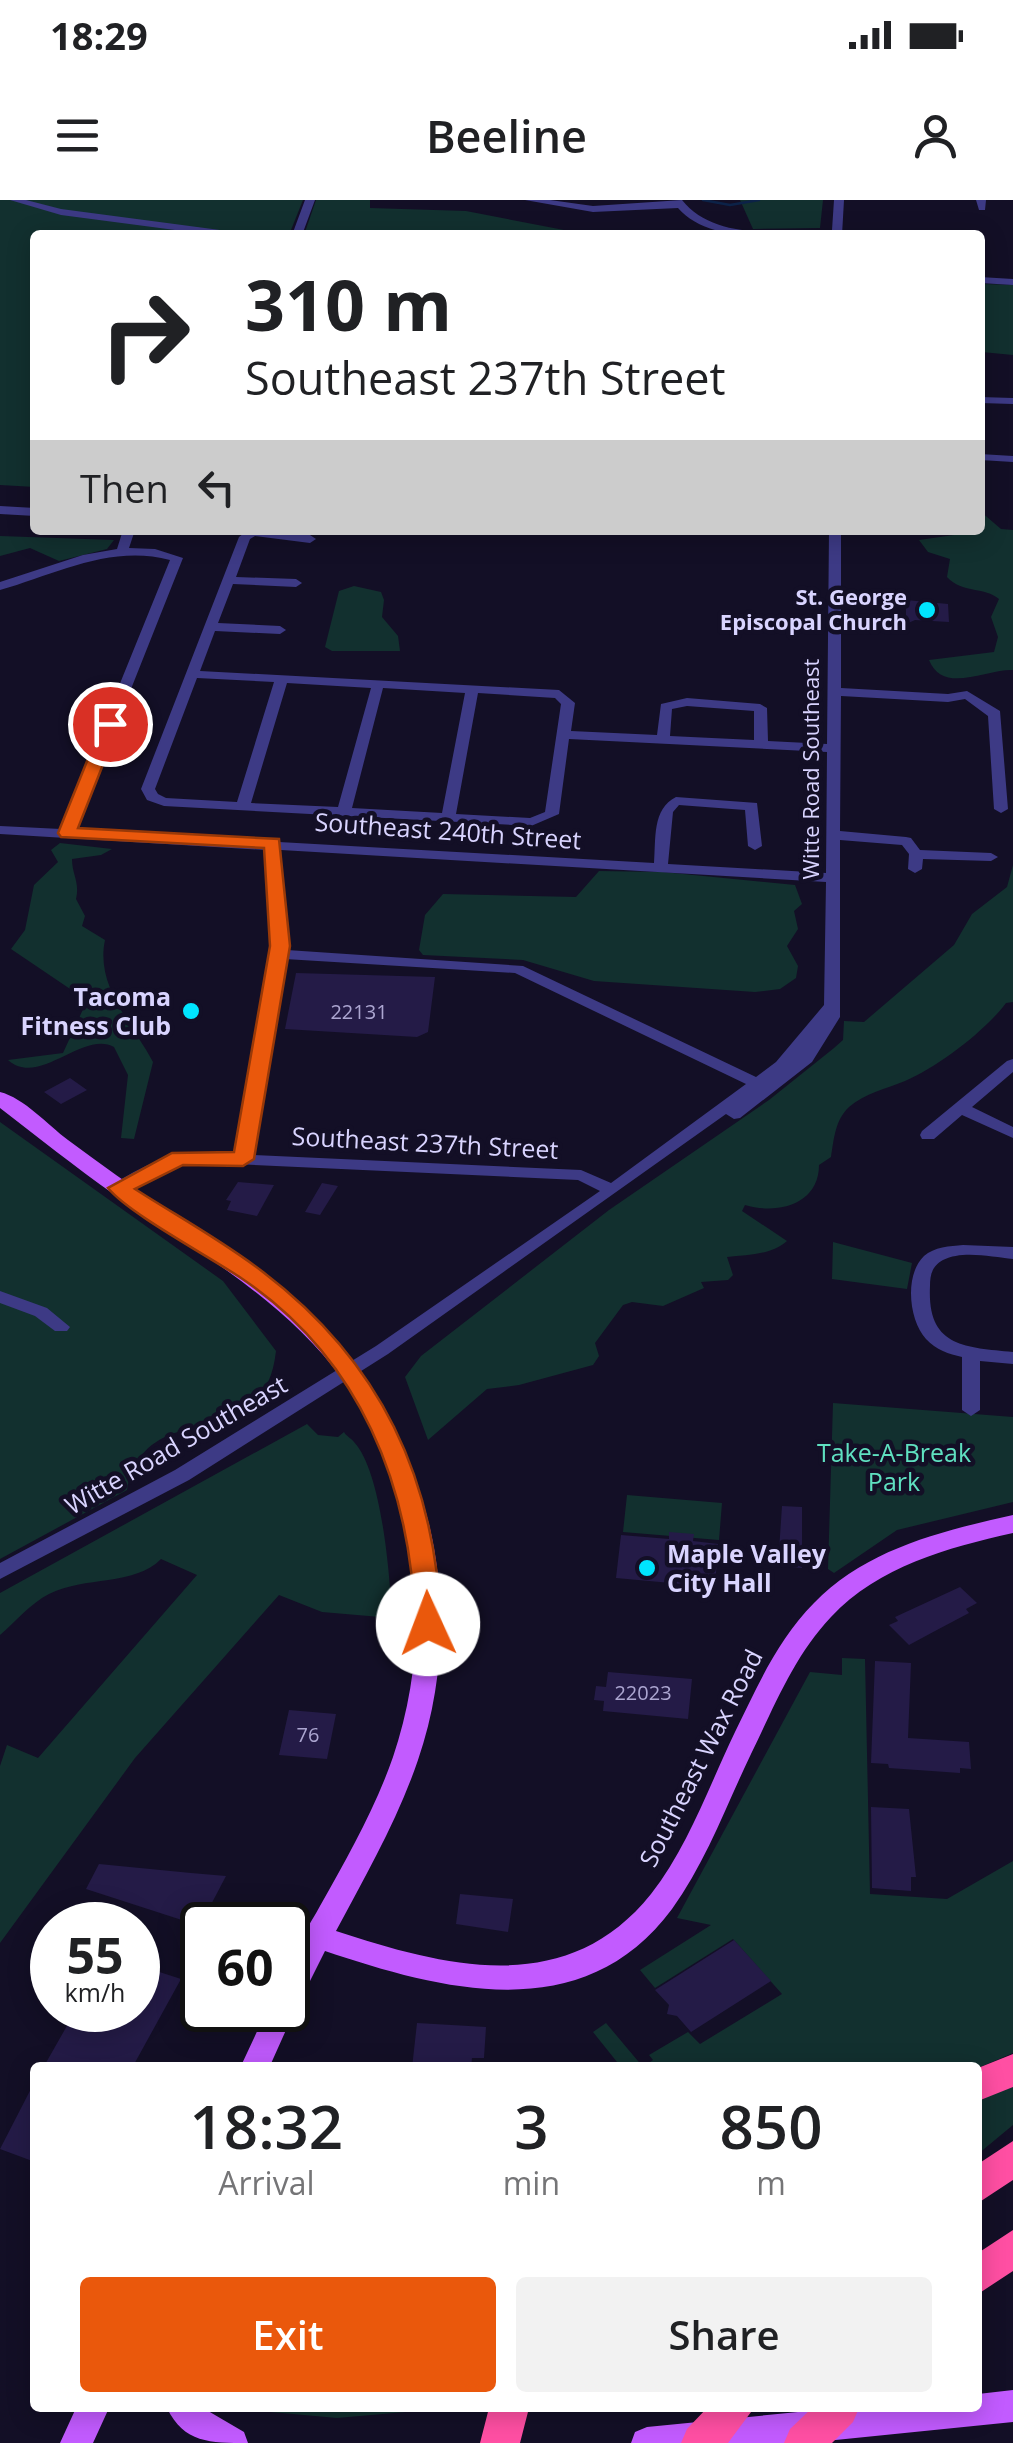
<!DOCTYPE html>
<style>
body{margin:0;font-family:"Open Sans",sans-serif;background:#f2f2f2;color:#202124;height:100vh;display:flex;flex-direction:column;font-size:38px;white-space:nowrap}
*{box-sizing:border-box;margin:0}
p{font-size:32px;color:#757577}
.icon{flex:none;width:55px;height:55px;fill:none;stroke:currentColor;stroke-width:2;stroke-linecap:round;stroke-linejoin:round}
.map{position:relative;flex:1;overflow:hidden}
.details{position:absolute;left:30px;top:1862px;width:952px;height:350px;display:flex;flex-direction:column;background:#fff;border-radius:10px;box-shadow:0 5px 25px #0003}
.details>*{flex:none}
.top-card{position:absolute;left:30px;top:30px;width:955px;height:305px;border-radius:10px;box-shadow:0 5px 25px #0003;background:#fff;color:#202124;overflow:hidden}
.speed{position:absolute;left:30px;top:1702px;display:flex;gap:20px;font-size:50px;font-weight:700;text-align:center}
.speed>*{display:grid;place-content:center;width:130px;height:130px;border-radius:50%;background:#fff;box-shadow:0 5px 25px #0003;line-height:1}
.speed small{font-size:25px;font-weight:400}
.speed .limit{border:5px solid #111;border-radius:15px;background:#fff;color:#111}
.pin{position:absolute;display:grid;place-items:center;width:85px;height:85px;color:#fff;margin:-42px;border:5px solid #fff;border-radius:50%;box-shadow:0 2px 10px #0007}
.me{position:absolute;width:110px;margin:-55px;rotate:358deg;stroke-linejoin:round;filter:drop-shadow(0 0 8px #0008)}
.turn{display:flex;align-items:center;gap:35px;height:210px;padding:0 50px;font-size:45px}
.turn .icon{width:130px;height:130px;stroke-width:2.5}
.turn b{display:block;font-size:70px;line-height:85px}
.then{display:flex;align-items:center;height:95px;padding:0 50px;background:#0003;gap:20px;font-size:38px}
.eta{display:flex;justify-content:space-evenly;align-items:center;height:170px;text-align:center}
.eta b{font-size:60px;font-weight:600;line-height:70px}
.cta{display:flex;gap:20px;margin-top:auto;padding:20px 50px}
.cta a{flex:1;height:115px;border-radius:10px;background:#ea580c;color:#fff;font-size:40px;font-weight:600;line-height:115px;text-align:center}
.cta a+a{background:#f2f2f2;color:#202124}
.status{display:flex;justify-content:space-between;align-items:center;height:70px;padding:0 50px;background:#fff;direction:ltr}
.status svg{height:28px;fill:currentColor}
header{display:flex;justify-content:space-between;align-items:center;height:130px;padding:0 50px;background:#fff;font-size:45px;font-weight:600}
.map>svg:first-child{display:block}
.green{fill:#12302f}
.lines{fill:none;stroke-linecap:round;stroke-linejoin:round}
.stream{stroke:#0c2248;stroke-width:2.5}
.building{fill:#241b47}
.minor{fill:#3d3a85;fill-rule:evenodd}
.major{fill:#c25bff;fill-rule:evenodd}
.highway{fill:#ff4fa3;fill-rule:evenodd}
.route{fill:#ea580c;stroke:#983908;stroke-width:2.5}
.poi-dot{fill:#00e5ff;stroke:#130f26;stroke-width:4}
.labels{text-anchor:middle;stroke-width:9;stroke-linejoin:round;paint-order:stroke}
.number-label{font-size:20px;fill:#aca6d1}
.far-poi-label{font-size:22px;font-weight:bold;fill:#d9d4ff;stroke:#130f26;text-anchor:end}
.far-street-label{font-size:22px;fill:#d9d4ff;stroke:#130f26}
.street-label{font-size:25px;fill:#d9d4ff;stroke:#130f26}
.poi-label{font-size:25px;font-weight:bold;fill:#d9d4ff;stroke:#130f26;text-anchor:end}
.park-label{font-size:25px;fill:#5fe0c0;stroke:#130f26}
</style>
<div class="status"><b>18:29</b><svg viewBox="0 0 49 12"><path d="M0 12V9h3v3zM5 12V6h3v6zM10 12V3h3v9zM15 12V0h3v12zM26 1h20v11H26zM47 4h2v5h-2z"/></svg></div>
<header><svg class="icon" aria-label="menu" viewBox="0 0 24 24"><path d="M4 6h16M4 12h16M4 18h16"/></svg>Beeline<svg class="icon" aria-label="person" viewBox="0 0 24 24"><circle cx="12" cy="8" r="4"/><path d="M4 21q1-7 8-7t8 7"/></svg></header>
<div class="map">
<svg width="1013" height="2243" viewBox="0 0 1013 2243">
<rect width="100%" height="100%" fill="#130f26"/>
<path class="green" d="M0 0H303L289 35H35V287L0 285Z
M316 0H370V8L466 11 564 30 654 35H304Z
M740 0H823L820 28 753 29Z
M984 84 1013 85V155L982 152 980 168V137L985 136Z
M980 311 1001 329 1013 330V470C985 469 943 495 929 460L994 452 998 437 991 417 999 399C983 386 963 394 947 377L950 359 928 352 919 340 954 335 949 330H980Z
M0 336 114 340 107 349 59 361 30 348 0 356Z
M354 386 381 392 384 400 382 417 398 436 400 451H332L325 447 339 391Z
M60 643 112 649 101 655 72 659C72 675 80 682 76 699L85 716 82 726 105 740C95 787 133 824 153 862L134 939 121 938 128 875 114 847C83 830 39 888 8 860L63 853 85 805 82 797 11 749 25 730 34 685 58 662 51 650Z
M1013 665V802L1006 803C985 831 938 867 905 881 886 889 865 893 849 907 835 920 834 939 831 957L819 965C819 1004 778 1015 745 1005L742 1011 787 1041C771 1055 748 1055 727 1057L733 1075 728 1080 701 1082 704 1088 663 1106 632 1102 623 1105 595 1143 599 1156 593 1165 519 1185 487 1189 428 1240 405 1177 421 1156 609 1010 769 900 834 848 843 840 844 821 864 822 954 745 972 714 1007 687Z
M599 671 663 672 795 685 802 704 794 711 798 729 787 746 798 766 796 778 780 789 755 792 594 781 523 760 423 755 419 750 425 715 443 694 576 697Z
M0 922 223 1081 276 1151C264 1261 145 1191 127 1290L0 1359Z
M833 1042 912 1063 907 1089 832 1079Z
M833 1203 1013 1217V1302L897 1330 834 1373 828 1369Z
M307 1224 318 1235 338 1237 344 1232C346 1236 351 1238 354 1242 382 1272 390 1377 392 1418L322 1412 279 1395 135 1558 0 1743V1566L7 1545 38 1558 197 1375 161 1359C135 1386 84 1376 49 1394 31 1403 15 1422 0 1435V1393Z
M627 1295 722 1303 719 1340 623 1332Z
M842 1458 865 1459 870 1694 947 1699 1013 1661V1853L978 1868 621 1867 593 1832 606 1823 643 1867 653 1860 649 1855 688 1832 700 1844 782 1794 733 1739 655 1788 640 1770 711 1725 677 1718 810 1472 842 1475Z
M1013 1879V1925L978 1954V1896Z
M227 2208H451L337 2218Z"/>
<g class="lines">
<path class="stream" d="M703 0 730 5 759 0"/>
</g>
<path class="building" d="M906 400 948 404 949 422 915 420 906 424Z
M296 773 435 777 428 832 417 837 285 829Z
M70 878 87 890 61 904 44 892Z
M238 982 274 985 257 1016 227 1010 231 1001 226 1000Z
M322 983 338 986 320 1015 305 1012Z
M782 1306 802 1307V1368L778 1366Z
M669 1332 694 1334 693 1341 718 1344 715 1387 616 1378 621 1335 669 1339Z
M960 1387 977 1403 966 1409 969 1413 935 1431 909 1445 889 1425 898 1421 895 1417Z
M875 1461 911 1463 908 1538 969 1542 971 1569 960 1568V1573L889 1568 888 1564 871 1563Z
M608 1472 692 1479 688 1519 603 1511 604 1501 594 1500 596 1486 606 1487Z
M289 1510 336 1514 327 1559 279 1555Z
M871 1607 909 1609 916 1677H911V1691L872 1688Z
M99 1664 191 1673 226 1676 205 1716 188 1722 86 1689Z
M460 1694 513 1699 508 1732 456 1724Z
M734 1740 771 1781 691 1832 677 1816 667 1814 669 1805 655 1790Z
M138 1765 181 1779 132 1868H43L76 1810H138Z
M417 1823 486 1827 484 1858H472L471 1868H412Z
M35 1881V1962L0 1949Z"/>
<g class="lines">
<path class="minor" d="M10 0H26L61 9 235 32 240 35H213L61 15Z
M305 0H315L302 35H292Z
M525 0H550L593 6 682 0C715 42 785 31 832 30L834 0H844L842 35C795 35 711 47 678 8L593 12Z
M976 0H986L985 10H979Z
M980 77 1013 79V85L980 83Z
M980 197 1013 198V204L980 203Z
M980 254 1013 256V262L980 260Z
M0 306 35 308V316L0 314Z
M123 330H135L129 348 155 349 183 358 75 630 267 641 273 639 279 642 654 663C656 639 652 609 676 597L757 603 762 646 755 650 748 646 745 610 679 605 673 612 668 664 826 673 827 552 569 539 559 614 531 626 164 606 147 600 141 589 239 337 248 330 310 335 316 339 310 343 255 336 250 339 236 377 296 379 302 383 296 387 233 384 218 423 280 426 286 430 280 434 215 431 200 471 559 490 575 503 571 531 657 535 661 504 687 498 760 504 767 508 768 541 827 544 829 330H841V488L948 494 967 491 1000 511 1008 609 1001 613 994 609 988 516 965 499 948 502 841 496 840 631 906 637 911 638 920 650 991 653 998 657 991 661 923 659 922 669 915 673 908 669 909 654 902 645 840 640V817L812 862 740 918 734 919 726 914 388 1154 189 1280 0 1379V1363L175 1270 376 1146 600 991 578 980 192 962 160 971 125 992H113L111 988 113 984C161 955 180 951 236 954L273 746 266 650 0 634V626L61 629 170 360C111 344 56 374 0 390V382L83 355 117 349ZM197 478 274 482 237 602 166 598 158 594 155 589ZM287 483 371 488 338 607 251 603ZM383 488 465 493 442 613 352 608ZM478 493 555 498 561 504 545 612 530 618 456 614ZM687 506 754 511V540L670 536 672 509ZM281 650 826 682 824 805 776 862 756 877 523 766 287 750ZM285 759 515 773 746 884 611 983 581 970 252 955Z
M1013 859V872L972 907 1013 927V938L962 915 934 939H922L920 935 922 931 1007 861Z
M963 1045 1013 1047V1059C992 1057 963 1050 943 1060 932 1066 930 1075 930 1086 927 1147 964 1147 1013 1152V1164L980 1161V1210L971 1216 962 1210V1157C949 1154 936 1150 926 1139 909 1121 904 1075 924 1056 934 1047 950 1046 963 1045Z
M0 1091 47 1108 70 1127 67 1131H55L35 1116 0 1103Z"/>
<path class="major" d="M0 892C24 898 48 925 68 940 100 964 133 987 167 1010 221 1046 279 1082 324 1129 432 1243 469 1411 418 1560 398 1619 366 1675 336 1731 446 1767 567 1799 651 1694 688 1647 709 1586 735 1532 757 1487 778 1439 814 1403 866 1349 942 1331 1013 1315V1333C947 1348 879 1366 831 1417 794 1456 774 1507 751 1554 726 1606 706 1662 672 1709 584 1828 444 1791 325 1751L298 1805 294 1806 295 1810 269 1868H240L267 1810H288C288 1796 285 1778 289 1765 297 1743 309 1726 320 1706 347 1658 375 1609 393 1557 418 1483 424 1401 405 1325 392 1273 375 1224 343 1180 286 1101 194 1049 115 995 75 967 38 937 0 908Z
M1013 2190V2222L806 2243H631L635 2232 647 2227 839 2208H978V2194Z
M76 2208H109L93 2243H60Z
M167 2208H203L244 2232 248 2243C210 2243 184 2243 167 2208Z"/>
<path class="highway" d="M1013 1854V1887L978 1901V1868Z
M1013 1941V1980L978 2003V1964Z
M1013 2030V2071L978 2094V2053Z
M489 2208H529L520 2243H480Z
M707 2208H754L728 2243H681L687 2229Z
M812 2208H859L853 2222 832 2243H784L790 2229Z"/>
</g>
<path class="route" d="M110 519 119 524 78 628 279 639 290 746 254 959 243 966 183 965 135 989C177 1016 223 1041 263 1072 381 1162 435 1278 441 1424L437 1431 428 1434 415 1424C411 1286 360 1158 241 1078 210 1057 128 1013 108 988L172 953 234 952 270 746 264 648 61 637 58 633 102 524Z"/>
<g class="poi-dot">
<circle cx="927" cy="410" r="10"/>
<circle cx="191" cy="811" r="10"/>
<circle cx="647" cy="1368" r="10"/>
</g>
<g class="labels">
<g class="number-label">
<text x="359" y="819">22131</text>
<text x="643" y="1500">22023</text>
<text x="308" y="1542">76</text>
</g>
<g class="far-poi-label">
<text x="907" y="405">St. George<tspan x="907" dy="25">Episcopal Church</tspan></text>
</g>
<g class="far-street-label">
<text transform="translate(811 569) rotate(-90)" y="8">Witte Road Southeast</text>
</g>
<g class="street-label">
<text transform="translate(448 631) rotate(4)" y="9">Southeast 240th Street</text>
<text transform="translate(425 943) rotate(3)" y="9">Southeast 237th Street</text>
<text transform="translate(176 1245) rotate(-30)" y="9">Witte Road Southeast</text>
<text transform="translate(701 1558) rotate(-63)" y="9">Southeast Wax Road</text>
</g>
<g class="poi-label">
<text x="171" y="806">Tacoma<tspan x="171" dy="29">Fitness Club</tspan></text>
<text x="667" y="1363" text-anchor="start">Maple Valley<tspan x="667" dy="29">City Hall</tspan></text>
</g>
<g class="park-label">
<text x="894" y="1262">Take-A-Break<tspan x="894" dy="29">Park</tspan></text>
</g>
</g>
</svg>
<div class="speed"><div>55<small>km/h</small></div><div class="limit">60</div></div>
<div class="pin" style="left:110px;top:524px;background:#d93025"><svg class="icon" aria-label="arrive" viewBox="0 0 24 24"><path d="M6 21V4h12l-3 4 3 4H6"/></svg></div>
<svg class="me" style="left:428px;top:1424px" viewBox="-20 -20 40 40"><circle r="19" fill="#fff"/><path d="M0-13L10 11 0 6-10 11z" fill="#ea580c"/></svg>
<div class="top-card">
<div class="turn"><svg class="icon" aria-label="right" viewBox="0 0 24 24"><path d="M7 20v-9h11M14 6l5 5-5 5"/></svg><div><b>310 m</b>Southeast 237th Street</div></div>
<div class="then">Then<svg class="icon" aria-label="left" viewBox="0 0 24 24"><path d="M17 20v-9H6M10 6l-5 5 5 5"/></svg></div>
</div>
<section class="details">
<div class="eta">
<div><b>18:32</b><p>Arrival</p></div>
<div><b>3</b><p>min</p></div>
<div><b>850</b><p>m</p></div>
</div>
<div class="cta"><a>Exit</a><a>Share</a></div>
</section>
</div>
